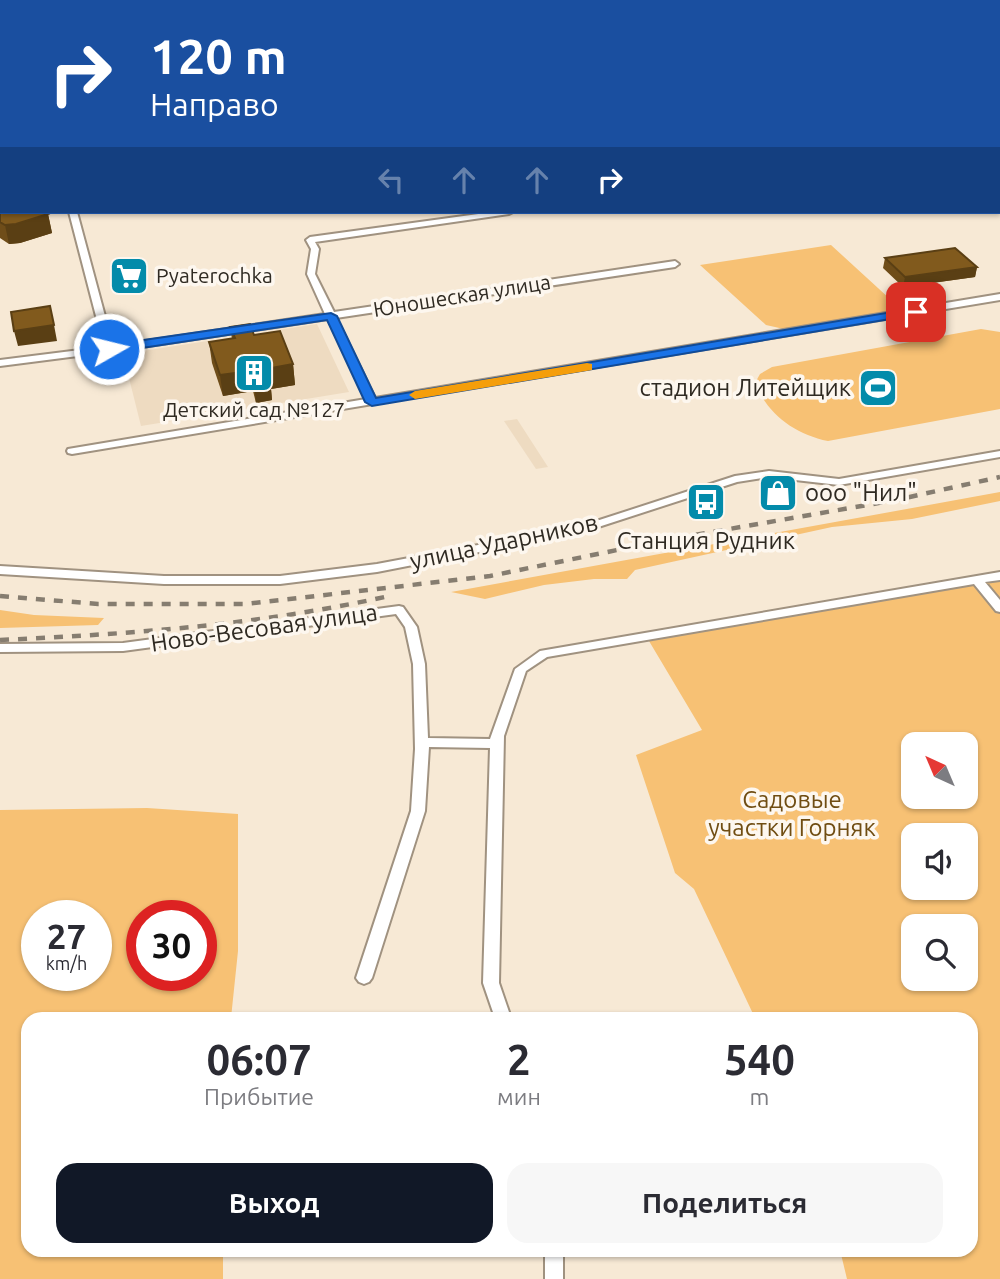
<!DOCTYPE html>
<html lang="ru">
<meta charset="utf-8">
<style>
body{margin:0;font-family:Ubuntu,sans-serif;background:#f7f7f7;color:#2b2b33;height:100vh;display:flex;flex-direction:column;font-size:26px;white-space:nowrap}
*{box-sizing:border-box;margin:0}
p{font-size:23px;color:#7c7c81}
.icon{flex:none;width:38px;height:38px;fill:none;stroke:currentColor;stroke-width:2;stroke-linecap:round;stroke-linejoin:round}
.map{position:relative;flex:1;overflow:hidden}
.details{position:absolute;left:21px;top:1012px;width:957px;height:245px;display:flex;flex-direction:column;background:#fff;border-radius:21px;box-shadow:0 2px 5px #0004}
.details>*{flex:none}
.top-card{position:absolute;left:0px;top:0px;width:1001px;height:214px;box-shadow:0 2px 5px #0004;background:#1a4fa0;color:#fff;overflow:hidden}
.needle{width:46px;rotate:316deg}
.buttons{position:absolute;left:901px;top:732px;display:grid;gap:14px}
.buttons a{display:grid;place-items:center;width:77px;height:77px;border-radius:14px;background:#fff;box-shadow:0 2px 5px #0004;font-size:35px}
.speed{position:absolute;left:21px;top:900px;display:flex;gap:14px;font-size:35px;font-weight:700;text-align:center}
.speed>*{display:grid;place-content:center;width:91px;height:91px;border-radius:50%;background:#fff;box-shadow:0 2px 5px #0004;line-height:1}
.speed small{font-size:18px;font-weight:400}
.speed .limit{border:10px solid #d22;background:#fff;color:#111}
.pin{position:absolute;display:grid;place-items:center;width:60px;height:60px;color:#fff;margin:-30px;border-radius:14px;box-shadow:0 4px 10px #0006}
.me{position:absolute;width:77px;margin:-38px;rotate:82deg;stroke-linejoin:round;filter:drop-shadow(0 0 5px #0008)}
.turn{display:flex;align-items:center;gap:24px;height:147px;padding:0 35px;font-size:32px}
.turn .icon{width:91px;height:91px;stroke-width:2.5}
.turn b{display:block;font-size:49px;line-height:60px}
.lanes{display:flex;align-items:center;height:66px;padding:0 35px;background:#0003;justify-content:center;gap:35px;direction:ltr}
.lanes .off{opacity:.35}
.eta{display:flex;justify-content:space-evenly;align-items:center;height:119px;text-align:center}
.eta b{font-size:42px;font-weight:600;line-height:49px}
.cta{display:flex;gap:14px;margin-top:auto;padding:14px 35px}
.cta a{flex:1;height:80px;border-radius:21px;background:#111827;color:#fff;font-size:28px;font-weight:600;line-height:80px;text-align:center}
.cta a+a{background:#f7f7f7;color:#2b2b33}
.map>svg:first-child{display:block}
.built{fill:#eedbc1}
.green{fill:#f7c174;fill-rule:evenodd}
.lines{fill:none;stroke-linecap:round;stroke-linejoin:round}
.street-casing{stroke:#a09280;stroke-width:4}
.street{fill:#fff;fill-rule:evenodd}
.rail-far1{stroke:#867d70;stroke-width:2.5;stroke-dasharray:5 5;stroke-linecap:butt}
.rail{stroke:#867d70;stroke-width:4.5;stroke-dasharray:9 9;stroke-linecap:butt}
.wall{fill:#6f4d19}
.shaded-wall{fill:#5a3f14}
.building{fill:#815a1d;stroke:#5a3f14;stroke-width:2}
.route{fill:#1a73e8;stroke:#114b97;stroke-width:2}
.slow{fill:#f59e0b}
.labels{text-anchor:middle;stroke-width:7;stroke-linejoin:round;paint-order:stroke}
.far-poi-label{font-size:21px;fill:#2f2a22;stroke:#fdf7ef;text-anchor:start}
.far-street-label{font-size:21px;fill:#2f2a22;stroke:#fdf7ef}
.poi-label{font-size:24px;fill:#2f2a22;stroke:#fdf7ef;text-anchor:end}
.street-label{font-size:24px;fill:#2f2a22;stroke:#fdf7ef}
.park-label{font-size:24px;fill:#704d12;stroke:#fdf7ef}
</style>
<div class="map">
<svg width="1000" height="1279" viewBox="0 0 1000 1279">
<rect width="100%" height="100%" fill="#f7e9d5"/>
<path class="built" d="M658 0H975L977 2H660Z
M317 324 349 392 141 426 123 354Z
M517 419 548 467 536 469 504 421Z"/>
<path class="green" d="M831 245 902 310 784 329 766 325 700 265Z
M981 329 1000 332V409L828 441C795 434 768 415 755 383L760 374 772 367Z
M1000 492V501L912 519 832 527 635 570 627 579H594L544 585 485 599 451 592Z
M1000 577V1279H847L840 1250H971V1018H755L694 889 675 873 636 755 702 730 649 641ZM914 744H966V796H914ZM914 835H966V887H914ZM914 926H966V978H914Z
M0 610 34 615 104 618 98 625 0 628Z
M147 808 238 814V951L231 1018H28V1250H223V1279H0V810ZM37 915H96V975H37ZM142 915H201V975H142Z"/>
<g class="lines">
<g class="street-casing">
<path id="street" d="M445 0H451L452 2H446Z
M603 0H621L618 2H599Z
M650 0H657L658 2H651Z
M0 109H2V113H0Z
M69 212H77L113 346 325 314 307 274 311 249 306 240 310 237 493 212H513L509 214 315 242 319 249 315 274 334 312 675 261 679 264 675 267 336 318 375 398 1000 294V300L72 454 68 453 67 451 68 449 366 399 328 319 109 352 0 366V360L104 347Z
M1000 451V457L839 485 769 477 737 482 586 531 377 572 280 584H164L0 574V566L164 576H280L377 564 584 525 735 476 769 471 839 479Z
M1000 572V580L985 582 1000 600V612L996 611 974 584 547 657 526 671 504 736 499 983 511 1018H495L483 983 490 748 429 747 425 811 372 978 369 982 364 984 359 982 356 978 411 811 415 749 413 664 405 627 396 614 123 651 0 652V644L123 643 399 606 403 607 417 627 425 664 428 738 490 739 515 669 540 651Z
M545 1250H563V1279H545Z"/>
</g>
<use href="#street" class="street"/>
<path class="rail-far1" d="M979 0 981 2"/>
<path class="rail" d="M0 596 98 604H246L490 576 666 540 896 500 1000 477
M0 640C131 634 260 625 389 596"/>
</g>
<path class="wall" d="M0 209 48 214 52 233 20 243 9 244 0 238Z
M885 258 977 267 975 277 903 287 883 268Z
M230 327 254 335 293 364 295 385 271 389 272 400 256 403 253 391 223 396 212 363 209 342 232 339Z"/>
<path class="shaded-wall" d="M48 214 52 233 20 243 9 244 5 225Z
M977 267 975 277 903 287 905 277Z
M54 325 57 341 18 346 14 331Z
M293 364 295 385 271 389 272 400 256 403 254 382 266 369Z
M250 371 253 391 223 396 220 375Z"/>
<path class="building" d="M0 209H2V212H45L48 214 16 224 5 225 0 222Z
M955 248 977 267 905 277 885 258Z
M50 306 54 325 14 331 11 312Z
M250 324 254 335 280 331 293 364 266 369 270 380 254 382 250 371 220 375 209 342 235 338 230 327Z"/>
<path class="route" d="M916 308 922 312 920 314 372 406 365 402 327 320 109 353 103 349 109 345 331 313 337 316 376 398Z"/>
<path class="slow" d="M587 363 592 364V370L415 399 409 395 415 391Z"/>
<defs>
<g id="supermarket-square" transform="scale(2.0125)"><rect x="-9" y="-9" width="18" height="18" rx="4" fill="#038baa" stroke="#fdf7ef"/><path d="M-6-5.5h2.5l.6 2H6L4.5 2H-2.5L-4.4-4H-6ZM-1.5 3.2a1.3 1.3 0 1 0 .1 0ZM3 3.2a1.3 1.3 0 1 0 .1 0Z" fill="#fff"/></g>
<g id="building-square" transform="scale(2.0125)"><rect x="-9" y="-9" width="18" height="18" rx="4" fill="#038baa" stroke="#fdf7ef"/><path d="M-4-6H4V6H1V3H-1V6H-4ZM-2.5-4.3h1.7v1.8h-1.7ZM.8-4.3h1.7v1.8H.8ZM-2.5-1h1.7V.8h-1.7ZM.8-1h1.7V.8H.8Z" fill="#fff"/></g>
<g id="stadium-square" transform="scale(2.0125)"><rect x="-9" y="-9" width="18" height="18" rx="4" fill="#038baa" stroke="#fdf7ef"/><path d="M0-5a6.5 5 0 1 0 0 10a6.5 5 0 1 0 0-10ZM-3.5-1.8h7v3.6h-7Z" fill="#fff"/></g>
<g id="shop-square" transform="scale(2.0125)"><rect x="-9" y="-9" width="18" height="18" rx="4" fill="#038baa" stroke="#fdf7ef"/><path d="M-5-2.5h2.3a2.7 3.5 0 0 1 5.4 0H5L5.5 6h-11ZM-1.5-2.5h3a1.5 2.3 0 0 0-3 0Z" fill="#fff"/></g>
<g id="bus-square" transform="scale(2.0125)"><rect x="-9" y="-9" width="18" height="18" rx="4" fill="#038baa" stroke="#fdf7ef"/><path d="M-5-6H5V4H4V6H2V4H-2V6H-4V4H-5ZM-3.5-4V0h7V-4ZM-3.5 1.2v1.5H-2V1.2ZM2 1.2v1.5H3.5V1.2Z" fill="#fff"/></g>
</defs>
<g fill-rule="evenodd">
<use href="#supermarket-square" x="129" y="276"/>
<use href="#building-square" x="254" y="373"/>
<use href="#stadium-square" x="878" y="388"/>
<use href="#shop-square" x="778" y="493"/>
<use href="#bus-square" x="706" y="502"/>
</g>
<g class="labels">
<g class="far-poi-label">
<text x="156" y="283">Pyaterochka</text>
<text x="254" y="417" text-anchor="middle">Детский сад №127</text>
</g>
<g class="far-street-label">
<text transform="translate(462 296) rotate(-9)" y="7">Юношеская улица</text>
</g>
<g class="poi-label">
<text x="851" y="396">стадион Литейщик</text>
<text x="805" y="501" text-anchor="start">ооо "Нил"</text>
<text x="706" y="549" text-anchor="middle">Станция Рудник</text>
</g>
<g class="street-label">
<text transform="translate(504 542) rotate(-12)" y="8">улица Ударников</text>
<text transform="translate(264 628) rotate(-8)" y="8">Ново-Весовая улица</text>
</g>
<g class="park-label">
<text x="792" y="808">Садовые<tspan x="792" dy="28">участки Горняк</tspan></text>
</g>
</g>
</svg>
<div class="buttons">
<a><svg class="needle" viewBox="-14 -14 28 28"><path d="M0-13l5 13h-10z" fill="#e53935"/><path d="M0 13l5-13h-10z" fill="#7c7c81"/></svg></a>
<a><svg class="icon" aria-label="sound" viewBox="0 0 24 24"><path d="M4 9h4l5-4v14l-5-4H4zM17 9q2 3 0 6"/></svg></a>
<a><svg class="icon" aria-label="search" viewBox="0 0 24 24"><circle cx="10" cy="10" r="6"/><path d="M15 15l6 6"/></svg></a>
</div>
<div class="speed"><div>27<small>km/h</small></div><div class="limit">30</div></div>
<div class="pin" style="left:916px;top:312px;background:#d93025"><svg class="icon" aria-label="arrive" viewBox="0 0 24 24"><path d="M6 21V4h12l-3 4 3 4H6"/></svg></div>
<svg class="me" style="left:109px;top:349px" viewBox="-20 -20 40 40"><circle r="17" fill="#1a73e8" stroke="#fff" stroke-width="3"/><path d="M0-11L8 9 0 5-8 9z" fill="#fff"/></svg>
<div class="top-card">
<div class="turn"><svg class="icon" aria-label="right" viewBox="0 0 24 24"><path d="M7 20v-9h11M14 6l5 5-5 5"/></svg><div><b>120 m</b>Направо</div></div>
<div class="lanes"><svg class="icon off" aria-label="left" viewBox="0 0 24 24"><path d="M17 20v-9H6M10 6l-5 5 5 5"/></svg><svg class="icon off" aria-label="ahead" viewBox="0 0 24 24"><path d="M12 20V5M6 11l6-6 6 6"/></svg><svg class="icon off" aria-label="ahead" viewBox="0 0 24 24"><path d="M12 20V5M6 11l6-6 6 6"/></svg><svg class="icon" aria-label="right" viewBox="0 0 24 24"><path d="M7 20v-9h11M14 6l5 5-5 5"/></svg></div>
</div>
<section class="details">
<div class="eta">
<div><b>06:07</b><p>Прибытие</p></div>
<div><b>2</b><p>мин</p></div>
<div><b>540</b><p>m</p></div>
</div>
<div class="cta"><a>Выход</a><a>Поделиться</a></div>
</section>
</div>
